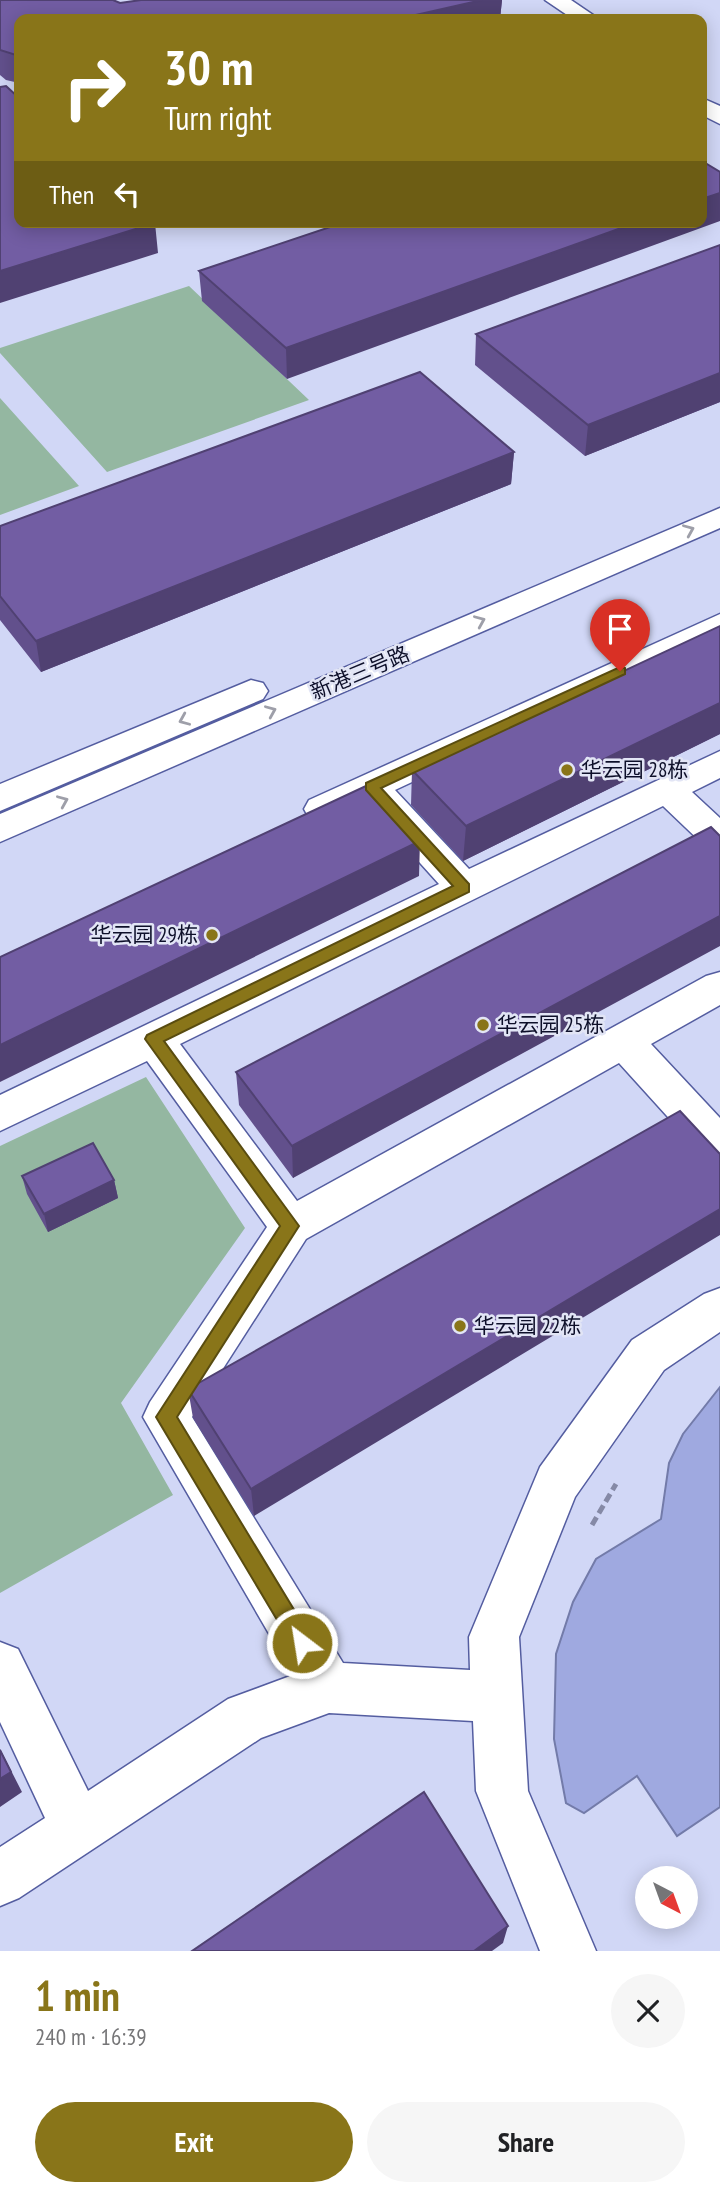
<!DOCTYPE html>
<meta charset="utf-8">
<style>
body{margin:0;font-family:"PT Sans Narrow","Noto Sans SC",sans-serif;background:#f6f6f6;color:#202124;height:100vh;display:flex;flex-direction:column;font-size:26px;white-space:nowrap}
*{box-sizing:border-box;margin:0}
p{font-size:23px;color:#757577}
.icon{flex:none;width:38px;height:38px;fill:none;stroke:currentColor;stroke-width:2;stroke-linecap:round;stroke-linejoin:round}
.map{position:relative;height:1951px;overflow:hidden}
.side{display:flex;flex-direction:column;background:#fff;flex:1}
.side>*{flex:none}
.top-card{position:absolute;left:14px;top:14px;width:693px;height:214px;border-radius:14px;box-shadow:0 4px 18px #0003;background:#897519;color:#fff;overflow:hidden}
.needle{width:46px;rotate:139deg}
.controls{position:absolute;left:635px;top:1866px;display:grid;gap:14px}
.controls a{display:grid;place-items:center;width:63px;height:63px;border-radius:50%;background:#fff;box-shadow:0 4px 18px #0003;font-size:35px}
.pin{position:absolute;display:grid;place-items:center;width:60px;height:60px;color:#fff;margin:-72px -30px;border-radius:50% 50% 50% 0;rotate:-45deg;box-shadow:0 0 7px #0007}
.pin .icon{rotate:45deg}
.me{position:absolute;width:77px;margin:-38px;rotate:329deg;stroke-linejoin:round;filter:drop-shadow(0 0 5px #0008)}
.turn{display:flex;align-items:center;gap:24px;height:147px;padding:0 35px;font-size:32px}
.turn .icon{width:91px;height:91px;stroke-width:2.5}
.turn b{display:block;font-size:49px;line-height:60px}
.then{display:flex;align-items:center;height:66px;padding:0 35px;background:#0003;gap:14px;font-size:26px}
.round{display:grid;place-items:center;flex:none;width:74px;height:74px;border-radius:37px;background:#f6f6f6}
.head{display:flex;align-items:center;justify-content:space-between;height:119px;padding:0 35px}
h1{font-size:42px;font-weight:700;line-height:52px;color:#897519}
.primary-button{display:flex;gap:14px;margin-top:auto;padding:14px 35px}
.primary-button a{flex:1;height:80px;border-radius:42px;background:#897519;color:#fff;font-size:28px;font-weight:700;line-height:80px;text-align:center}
.primary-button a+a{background:#f6f6f6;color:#202124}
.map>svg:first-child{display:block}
.green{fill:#94b7a1}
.water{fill:#9fa9e0;stroke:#737ba9;stroke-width:2}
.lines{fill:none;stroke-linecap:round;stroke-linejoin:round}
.street-casing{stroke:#545da0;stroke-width:3}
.secondary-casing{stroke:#545da0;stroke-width:3}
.path{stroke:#8589a6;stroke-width:5;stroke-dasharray:9 4.5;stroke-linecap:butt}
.street{fill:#fff;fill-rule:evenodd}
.secondary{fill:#fff;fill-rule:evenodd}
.wall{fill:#62508c}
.shaded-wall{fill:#504172}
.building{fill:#725da3;stroke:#504172;stroke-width:2}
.oneway{stroke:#9e9fa9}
.route{fill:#897519;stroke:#594c10;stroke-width:2}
.poi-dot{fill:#897519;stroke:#e2e5f5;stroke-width:2.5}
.labels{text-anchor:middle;stroke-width:5;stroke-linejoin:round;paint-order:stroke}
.street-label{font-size:21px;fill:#0d0f29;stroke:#e2e5f5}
.poi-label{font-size:21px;fill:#0d0f29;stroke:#e2e5f5;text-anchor:start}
</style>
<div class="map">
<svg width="720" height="1951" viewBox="0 0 720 1951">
<rect width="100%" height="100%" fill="#d1d7f6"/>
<path class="green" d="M189 286 309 400 107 472 0 353V348Z
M0 398 79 486 0 515Z
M146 1077 245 1228 121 1403 173 1495 0 1593V1146Z"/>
<path class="water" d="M720 1387V1807L677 1836 637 1776 584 1813 566 1803 554 1739 556 1654 573 1602 596 1559 661 1519 669 1463 683 1434Z"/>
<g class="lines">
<g class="street-casing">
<path id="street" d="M720 614V638L395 790 469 869 720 751V778L692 792 720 818V852L707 848 663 806 180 1044 297 1201 706 976 720 972V1005L651 1044 720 1118V1163L705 1158 619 1063 306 1239 192 1417 343 1663 470 1670 469 1637 540 1467 632 1340 704 1294 720 1288V1332L664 1370 575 1497 519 1637 528 1791 596 1951H540L476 1791 473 1721 329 1713 261 1738 19 1898 0 1906V1847L45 1818 0 1722V1642L18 1649 88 1791 228 1699 293 1675 143 1417 150 1402 267 1227 147 1061 0 1131V1095L439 884 366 803 322 822 309 818 304 809 309 800Z"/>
</g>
<g class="secondary-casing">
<path id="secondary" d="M545 0H571L599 19H573Z
M702 98 720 106V124L702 115Z
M720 508V528L0 842V814Z
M251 680 263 683 268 691 263 699 0 811V784Z"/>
</g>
<path class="path" d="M592 1525 616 1484"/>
<use href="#street" class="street"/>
<use href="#secondary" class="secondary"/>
</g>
<path class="wall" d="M0 0 120 3 502 0 500 19H19V83L6 80 0 75Z
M345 222 287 379 202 301 199 271Z
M720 245V402L585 456 475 365 476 334Z
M514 452 511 484 41 672 0 620V526Z
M720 626V734L463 861 411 805 412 770Z
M711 827 293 1178 239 1105 236 1072Z
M680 1111 254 1516 193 1418 188 1389Z
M22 1176 114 1180 118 1198 48 1232 27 1194Z"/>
<path class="shaded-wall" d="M482 0H502L500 19H398Z
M720 193V221L287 379 286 348 638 222H702V199Z
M155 223 158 253 0 303V271Z
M720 373V402L585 456 588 425Z
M514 452 511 484 41 672 36 641Z
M720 703V734L463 861 466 826Z
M420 841 419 876 0 1082V1045Z
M720 916V946L293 1178 292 1146Z
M114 1180 118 1198 48 1232 44 1214Z
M720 1209V1235L254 1516 251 1489Z
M0 1749 22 1792 0 1807Z
M508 1926 503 1943 492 1951H474Z"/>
<path class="building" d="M0 0H113L120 3 141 0H482L398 19H19V56L0 50Z
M6 86 19 98V222L155 223 0 271V87Z
M702 161 720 172V193L702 199Z
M345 222H638L286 348 199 271Z
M720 245V373L588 425 476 334Z
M420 372 514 452 36 641 0 596V526Z
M720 626V703L466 826 412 770Z
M368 785 420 841 0 1045V957Z
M711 827 720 836V916L292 1146 236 1072Z
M680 1111 720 1154V1209L251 1489 188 1389Z
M93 1143 114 1180 44 1214 22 1176Z
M0 1750 11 1772 0 1779Z
M424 1792 508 1926 474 1951H192Z"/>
<defs><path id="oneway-chevron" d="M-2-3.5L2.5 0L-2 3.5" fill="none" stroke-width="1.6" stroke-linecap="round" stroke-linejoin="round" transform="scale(1.75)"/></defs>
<g class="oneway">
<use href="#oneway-chevron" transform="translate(689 530) rotate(-23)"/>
<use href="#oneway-chevron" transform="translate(480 621) rotate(-23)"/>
<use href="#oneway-chevron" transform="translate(271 711) rotate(-23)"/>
<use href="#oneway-chevron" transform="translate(184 720) rotate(157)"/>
<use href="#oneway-chevron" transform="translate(63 801) rotate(-23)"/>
</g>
<path class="route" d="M620 667 625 668V674L381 788 469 884V892L164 1041 299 1226 177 1417 310 1636 313 1643 310 1650 302 1653 295 1650 156 1417 280 1226 145 1039 147 1035 453 886 366 790V783Z"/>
<g class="poi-dot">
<circle cx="567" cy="770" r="7"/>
<circle cx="212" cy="935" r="7"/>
<circle cx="483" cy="1025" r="7"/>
<circle cx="460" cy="1326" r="7"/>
</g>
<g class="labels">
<g class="street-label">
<text transform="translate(360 673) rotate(-23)" y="7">新港三号路</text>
</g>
<g class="poi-label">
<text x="581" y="777">华云园 28栋</text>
<text x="198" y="942" text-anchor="end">华云园 29栋</text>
<text x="497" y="1032">华云园 25栋</text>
<text x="474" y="1333">华云园 22栋</text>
</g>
</g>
</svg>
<div class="controls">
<a><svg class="needle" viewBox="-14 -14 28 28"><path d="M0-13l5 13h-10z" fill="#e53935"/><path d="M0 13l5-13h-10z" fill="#757577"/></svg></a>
</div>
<div class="pin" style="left:620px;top:671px;background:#d93025"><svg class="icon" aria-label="arrive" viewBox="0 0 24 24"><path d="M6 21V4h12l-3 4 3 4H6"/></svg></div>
<svg class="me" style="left:302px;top:1643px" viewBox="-20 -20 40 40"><circle r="17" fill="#897519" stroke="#fff" stroke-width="3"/><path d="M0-11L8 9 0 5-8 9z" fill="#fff"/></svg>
<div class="top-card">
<div class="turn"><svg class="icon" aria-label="right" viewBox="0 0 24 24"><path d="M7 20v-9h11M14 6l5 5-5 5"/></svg><div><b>30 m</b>Turn right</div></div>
<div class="then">Then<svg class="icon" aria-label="left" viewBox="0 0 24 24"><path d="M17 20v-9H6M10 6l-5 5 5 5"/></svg></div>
</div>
</div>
<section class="side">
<div class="head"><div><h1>1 min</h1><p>240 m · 16:39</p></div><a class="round"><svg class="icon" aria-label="close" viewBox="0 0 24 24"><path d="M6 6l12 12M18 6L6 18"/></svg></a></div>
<div class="primary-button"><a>Exit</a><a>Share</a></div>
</section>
